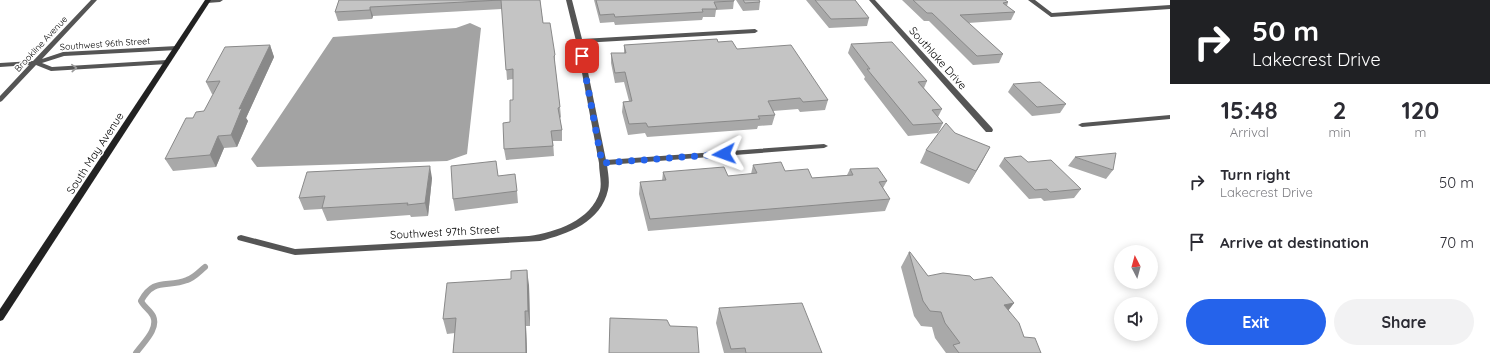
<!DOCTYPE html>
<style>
body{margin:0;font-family:Quicksand,sans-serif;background:#f2f2f3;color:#2b2b33;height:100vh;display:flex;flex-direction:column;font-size:15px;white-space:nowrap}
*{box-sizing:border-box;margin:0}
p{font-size:13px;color:#7c7c81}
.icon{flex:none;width:22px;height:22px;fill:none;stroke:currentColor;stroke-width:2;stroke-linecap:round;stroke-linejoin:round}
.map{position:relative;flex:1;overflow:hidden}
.panel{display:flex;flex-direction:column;background:#fff;width:320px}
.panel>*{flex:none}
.banner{background:#202124;color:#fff;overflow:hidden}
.needle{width:26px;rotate:354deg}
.fabs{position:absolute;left:1114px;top:245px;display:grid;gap:8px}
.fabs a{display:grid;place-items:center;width:44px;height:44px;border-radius:50%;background:#fff;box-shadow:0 2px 10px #0003;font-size:20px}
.pin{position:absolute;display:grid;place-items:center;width:34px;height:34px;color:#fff;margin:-17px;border-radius:8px;box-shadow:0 2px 6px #0006}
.me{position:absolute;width:44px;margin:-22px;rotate:266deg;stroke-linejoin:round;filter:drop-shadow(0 0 3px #0008)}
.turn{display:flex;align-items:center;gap:14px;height:84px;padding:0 16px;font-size:18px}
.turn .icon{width:52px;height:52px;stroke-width:2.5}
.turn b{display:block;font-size:28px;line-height:34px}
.eta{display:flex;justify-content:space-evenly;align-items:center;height:68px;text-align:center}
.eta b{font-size:24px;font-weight:800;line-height:28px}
.primary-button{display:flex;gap:8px;margin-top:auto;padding:8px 16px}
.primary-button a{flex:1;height:46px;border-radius:24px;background:#2563eb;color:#fff;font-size:16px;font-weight:800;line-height:46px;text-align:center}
.primary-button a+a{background:#f2f2f3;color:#2b2b33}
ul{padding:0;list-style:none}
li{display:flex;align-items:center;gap:12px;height:60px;padding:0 16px}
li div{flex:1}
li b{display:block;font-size:15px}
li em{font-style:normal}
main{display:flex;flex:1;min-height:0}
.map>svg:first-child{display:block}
.water{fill:#a3a3a3}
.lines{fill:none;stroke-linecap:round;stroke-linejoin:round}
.stream{stroke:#a3a3a3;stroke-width:6}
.street{fill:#555;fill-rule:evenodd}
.secondary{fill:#222;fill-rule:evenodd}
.wall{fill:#a9a9a9}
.shaded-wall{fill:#898989}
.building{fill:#c4c4c4;stroke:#898989}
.oneway{stroke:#999}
.route{stroke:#2563eb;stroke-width:7;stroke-dasharray:0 12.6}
.labels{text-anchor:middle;stroke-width:3;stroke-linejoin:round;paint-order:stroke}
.far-street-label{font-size:9px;fill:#000;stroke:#fff}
.street-label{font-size:11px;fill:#000;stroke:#fff}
</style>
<main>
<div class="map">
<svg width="1170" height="353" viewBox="0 0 1170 353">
<rect width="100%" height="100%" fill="#fff"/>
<path class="water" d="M470 23 481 28 467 154 447 161 257 167 251 159 333 37 456 28Z"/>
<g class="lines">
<path class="stream" d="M136 353C143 343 159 329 153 316 150 310 144 307 141 301 154 277 167 288 187 280 194 278 199 272 205 267"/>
<path class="street" d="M91 0H97L42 59 63 52 177 46 180 48 177 50 64 56 42 63 52 67 167 60 170 62 167 64 51 71 36 65 2 101 0 102V96L29 65 0 67V63L33 61Z
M205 0H223L220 2 207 3 205 2Z
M566 0H572L582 39 755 29 758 31 755 33 582 43 606 160 824 144 828 146 824 148 607 165C608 173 610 182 608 190 601 222 568 234 540 241L295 255 238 240 237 238 238 236 241 235 295 249 529 236C556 232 591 221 600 191 602 182 599 172 599 163L576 41Z
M869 0H875L992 128 993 130 992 132H986Z
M1028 0H1035L1052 13 1170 5V9L1051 17Z
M1170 115V119L1082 127 1078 125 1082 123Z"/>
<path class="secondary" d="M205 0H211L3 320 0 321V309Z"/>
</g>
<path class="wall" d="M339 0H540L543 23 555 55V65L560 107 561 117 560 118 562 130V141H553L554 156 506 160 504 149 510 122 513 100V79L507 80 502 9 373 16 372 19 338 21 335 12Z
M594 0H734L733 9 716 10 715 17H703L702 20 615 25 614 22 600 23Z
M736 0H759L760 2 759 10 743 11Z
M806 0H855L869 18 867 26 829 28Z
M902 0H1005L1008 2 1007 6 1015 12 1011 20 968 23 1003 54 999 63 973 65 929 21H924Z
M718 42 737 49 828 100 825 110 800 112 798 109 773 111 775 115 772 125 758 126 757 129 647 137 645 133 628 135 622 112 623 102 629 101 624 82 615 83 611 63V53H624V45Z
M851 44 927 81 924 88 942 109 938 117 943 123 938 133 908 136 864 79 865 77 848 53Z
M270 45 274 57 246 118 248 121 237 147 224 148 216 167 173 171 165 159 193 118 204 111 214 94H212L206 82Z
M1013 84 1066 104 1060 113 1032 116 1008 92Z
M926 150 983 160 969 184 920 163Z
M1075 157 1113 170 1106 179 1068 166Z
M1004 158 1028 162 1081 189 1074 198 1044 201 1041 198 1029 199 999 166Z
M753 165 785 171 812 178 847 175 850 169 887 181 883 188 890 199 885 211 648 231 639 194 640 182 662 181 663 172 728 176 751 174Z
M498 176 517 191 518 203 455 211 453 199Z
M432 178 428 216 411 217 410 215 327 221 322 209 304 210 299 198Z
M909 252 928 276 974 280 1014 303 1008 311 1024 337 1041 353H946L935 338 932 327 921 326 914 316 901 267Z
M529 285 530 326H526L527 353H453L455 333 447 334 443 319Z
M719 308 822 353H724L716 323Z"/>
<path class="shaded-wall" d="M370 7 373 16 372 19 370 10Z
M270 45 274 57 246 118 248 121 237 147 231 135 239 109Z
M218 136 224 148 216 167 210 155Z
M990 147 983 160 969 184 976 171Z
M430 166 432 178 428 216 425 203Z
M527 270 529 285 530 326 528 311Z
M1014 303 1003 317 1004 305Z
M525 311 526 326 527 353H526Z"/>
<path class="building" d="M339 0H540L543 23H550L555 55 554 56 560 107 558 108 562 130 551 131 553 146 504 149 503 123 510 122V100H513V69L506 70 501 0 370 7V10L335 12Z
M596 0H734V1L714 2 717 9H702L703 12 615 17 614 14 600 15Z
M743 0H759L760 2 745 3Z
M815 0H855L869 18 831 19Z
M913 0H1005L1008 2 1003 3 1015 12 960 15 1003 54 977 56 932 13H927Z
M717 39 718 42 732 41 737 49 791 45 828 100 803 102 800 98 768 101 775 115 758 116 760 119 648 127 646 123 629 124 623 102 632 101 625 72 615 73 611 53H626L624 45Z
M892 42 927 81 918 82 942 109 932 110 943 123 913 125 867 69H870L851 44Z
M270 45 239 109 242 108 231 135 218 136 210 155 165 159 186 118H193L196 112 204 111 220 81 206 82 225 47Z
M1040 82 1066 104 1037 107 1013 84Z
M946 123 955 133 990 147 976 171 926 150Z
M1116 153 1113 170 1075 157Z
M1021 156 1028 162 1051 160 1081 189 1050 192 1047 189 1035 190 1004 158Z
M496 161 498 176 515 174 517 191 453 199 451 166Z
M781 162 785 171 808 169 812 178 853 175 850 169 878 168 887 181 879 182 890 199 650 219 640 182 666 180 663 172 724 167 728 176 757 173 753 165Z
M430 166 425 203 407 205 408 203 322 208 325 196 299 198 307 172Z
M909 252H910L928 276 943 273 970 276 974 280 992 277 1014 303 1004 305 1019 323 1024 337 1035 338 1041 353H959L953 345 960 343 945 323 941 312 930 311 923 301Z
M527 270 528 311H525L526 353H453L456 318 443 319 447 283 511 279V271Z
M802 303 822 353H746L745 348 731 349 719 308Z
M610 318 667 320 670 326 697 327 699 353H609Z"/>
<defs><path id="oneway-chevron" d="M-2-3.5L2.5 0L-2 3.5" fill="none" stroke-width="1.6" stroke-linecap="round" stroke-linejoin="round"/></defs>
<use class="oneway" href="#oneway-chevron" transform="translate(74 68) rotate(-3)"/>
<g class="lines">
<path class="route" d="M582 56 602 163 724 154"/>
</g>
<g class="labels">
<g class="far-street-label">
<text transform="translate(41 44) rotate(-47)" y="3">Brookline Avenue</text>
<text transform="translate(105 44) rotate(-4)" y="3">Southwest 96th Street</text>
</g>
<g class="street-label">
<text transform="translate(938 58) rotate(48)" y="4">Southlake Drive</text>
<text transform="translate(95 153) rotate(-57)" y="4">South May Avenue</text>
<text transform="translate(445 232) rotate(-3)" y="4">Southwest 97th Street</text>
</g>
</g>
</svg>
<div class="fabs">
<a><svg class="needle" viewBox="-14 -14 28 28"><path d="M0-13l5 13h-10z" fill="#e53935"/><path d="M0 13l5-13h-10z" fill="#7c7c81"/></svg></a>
<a><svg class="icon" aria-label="sound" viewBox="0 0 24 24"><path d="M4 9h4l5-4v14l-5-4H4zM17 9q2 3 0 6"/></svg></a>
</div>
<div class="pin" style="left:582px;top:56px;background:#d93025"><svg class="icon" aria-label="arrive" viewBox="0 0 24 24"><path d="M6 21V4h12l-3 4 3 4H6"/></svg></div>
<svg class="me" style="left:724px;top:154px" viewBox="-20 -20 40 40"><path d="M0-17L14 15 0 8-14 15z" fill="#2563eb" stroke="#fff" stroke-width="4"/></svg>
</div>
<section class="panel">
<div class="banner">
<div class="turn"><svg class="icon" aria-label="right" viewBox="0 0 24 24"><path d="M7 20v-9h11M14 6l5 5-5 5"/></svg><div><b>50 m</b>Lakecrest Drive</div></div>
</div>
<div class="eta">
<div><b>15:48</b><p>Arrival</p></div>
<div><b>2</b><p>min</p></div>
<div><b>120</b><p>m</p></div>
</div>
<ul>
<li><svg class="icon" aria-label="right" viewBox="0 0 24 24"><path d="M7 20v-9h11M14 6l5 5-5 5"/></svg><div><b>Turn right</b><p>Lakecrest Drive</p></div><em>50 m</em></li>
<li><svg class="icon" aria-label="arrive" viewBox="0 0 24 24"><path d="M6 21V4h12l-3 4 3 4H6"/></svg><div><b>Arrive at destination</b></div><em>70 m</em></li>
</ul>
<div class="primary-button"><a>Exit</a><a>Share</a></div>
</section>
</main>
